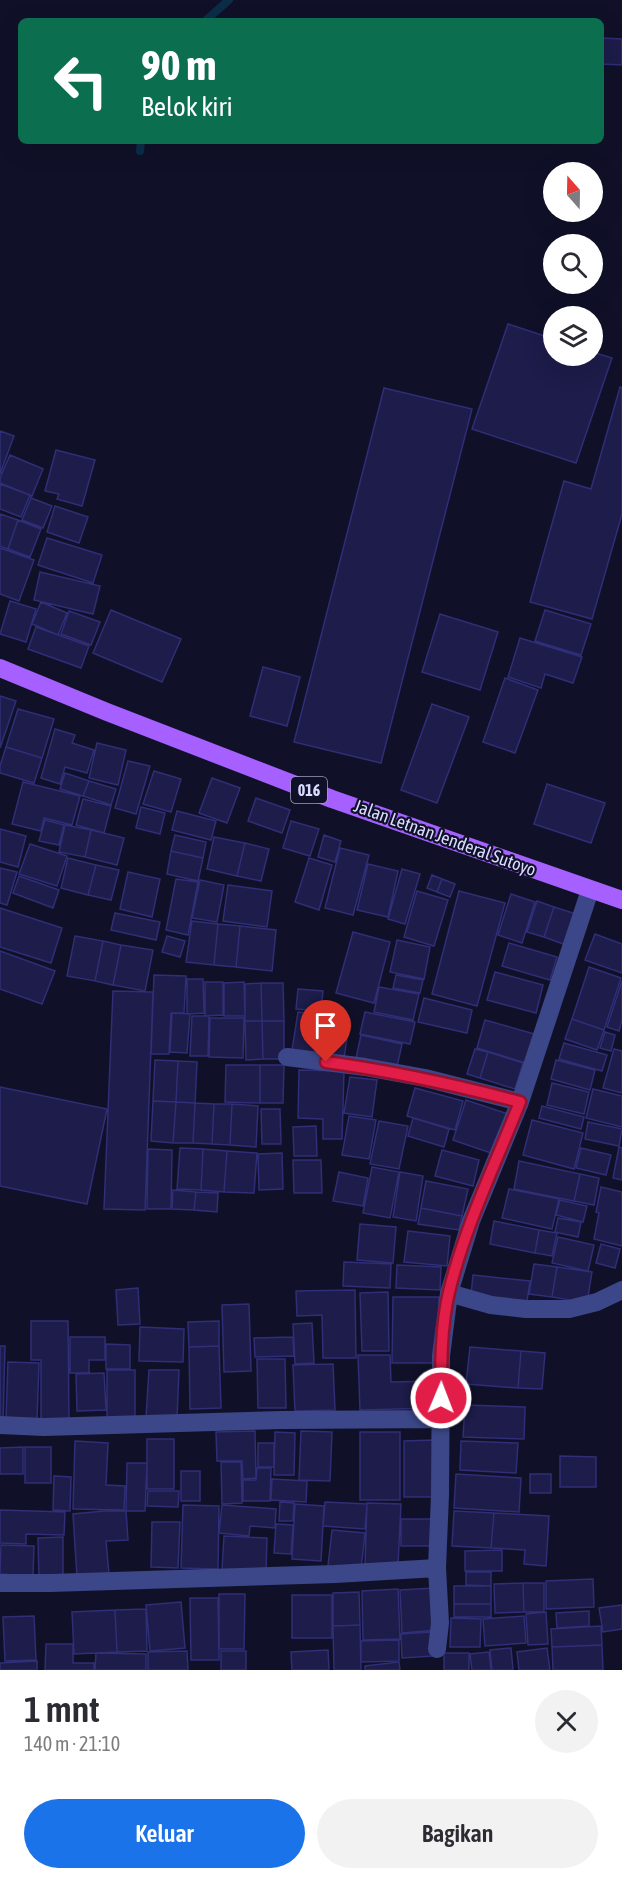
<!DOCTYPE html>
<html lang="id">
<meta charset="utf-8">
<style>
body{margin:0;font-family:"Asap Condensed",sans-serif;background:#f2f2f3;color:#2b2b33;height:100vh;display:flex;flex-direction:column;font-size:22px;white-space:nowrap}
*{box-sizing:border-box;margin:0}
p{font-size:20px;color:#7c7c81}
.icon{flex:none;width:33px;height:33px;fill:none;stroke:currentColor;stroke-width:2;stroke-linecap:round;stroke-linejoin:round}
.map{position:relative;height:1670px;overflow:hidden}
.drawer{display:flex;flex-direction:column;background:#fff;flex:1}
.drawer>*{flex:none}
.guide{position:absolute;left:18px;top:18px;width:586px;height:126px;border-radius:9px;box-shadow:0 6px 24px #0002;background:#0b6e4f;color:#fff;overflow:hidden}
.needle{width:39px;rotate:340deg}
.controls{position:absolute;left:543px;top:162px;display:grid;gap:12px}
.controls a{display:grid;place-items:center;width:60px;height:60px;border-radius:50%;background:#fff;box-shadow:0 6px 24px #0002;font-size:30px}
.pin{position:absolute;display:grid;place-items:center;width:51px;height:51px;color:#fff;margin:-62px -26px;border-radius:50% 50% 50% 0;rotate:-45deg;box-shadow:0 0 6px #0007}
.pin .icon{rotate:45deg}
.me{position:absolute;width:66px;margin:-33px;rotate:1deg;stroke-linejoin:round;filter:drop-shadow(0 0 4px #0008)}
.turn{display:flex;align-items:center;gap:21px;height:126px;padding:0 24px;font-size:27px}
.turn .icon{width:78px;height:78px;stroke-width:2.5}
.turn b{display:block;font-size:42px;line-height:51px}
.round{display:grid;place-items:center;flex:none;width:63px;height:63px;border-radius:32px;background:#f2f2f3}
.overview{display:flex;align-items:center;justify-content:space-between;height:102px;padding:0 24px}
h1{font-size:36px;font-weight:600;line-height:45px}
.action{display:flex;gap:12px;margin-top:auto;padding:12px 24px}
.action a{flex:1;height:69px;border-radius:36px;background:#1a73e8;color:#fff;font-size:24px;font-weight:600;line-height:69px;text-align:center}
.action a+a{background:#f2f2f3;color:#2b2b33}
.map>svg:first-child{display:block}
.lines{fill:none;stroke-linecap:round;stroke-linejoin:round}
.stream{stroke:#0b2d48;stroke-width:8}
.building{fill:#1d1c4a;stroke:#2f2e76;stroke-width:1.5}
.minor{stroke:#3b4788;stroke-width:18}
.major{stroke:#a560ff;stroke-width:18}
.route-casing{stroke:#92132f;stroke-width:15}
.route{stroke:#e11d48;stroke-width:10}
.labels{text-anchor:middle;stroke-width:4.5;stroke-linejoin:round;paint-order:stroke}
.shield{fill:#101129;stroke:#9d9fbf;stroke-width:1.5}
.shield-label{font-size:16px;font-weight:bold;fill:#d9dcff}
.street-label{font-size:18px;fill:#d9dcff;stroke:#101129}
</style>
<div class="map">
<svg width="622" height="1670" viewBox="0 0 622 1670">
<rect width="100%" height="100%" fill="#101129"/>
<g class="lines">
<path class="stream" d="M205 21 229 0
M140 151 141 141"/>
</g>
<path class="building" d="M602 38 622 39V65L602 64Z
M508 324 554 339V356H592V352L612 358 576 463 472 429Z
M620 387 622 388V514L592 619 530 602 564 481 591 489Z
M384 388 472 409 381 763 294 742Z
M0 431 14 436 0 474Z
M56 450 95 460 82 506 57 499 59 494 45 491Z
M10 455 43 469 32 496 0 483V478Z
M0 484 30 495 21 517 0 509Z
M31 498 52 506 43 528 22 520Z
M55 506 88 517 79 543 47 532Z
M0 514 18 520 8 549 0 546Z
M18 520 41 529 30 557 8 549Z
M47 538 102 555 93 583 38 565Z
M0 548 34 560 19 601 0 594Z
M40 572 100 586 93 614 34 600Z
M10 601 36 609 26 642 0 634Z
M41 602 67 613 58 635 32 624Z
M111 610 181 639 162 682 93 653Z
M545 610 591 624 581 655 535 641Z
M69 611 100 622 91 645 61 634Z
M440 614 498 632 480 690 422 672Z
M36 627 89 646 81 668 28 649Z
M520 638 582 657 573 683 545 674 541 688 508 677Z
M263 667 300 677 287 726 250 716Z
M505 678 538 690 515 753 483 742Z
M0 696 16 701 0 748Z
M432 704 469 717 437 803 401 790Z
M18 709 54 719 42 758 6 747Z
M55 729 75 735 72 743 94 750 87 773 65 767 60 784 41 778Z
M97 743 126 750 118 785 89 778Z
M6 747 42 758 34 783 0 773V766Z
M128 761 150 766 136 814 115 808Z
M154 771 181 779 171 812 143 804Z
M65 773 89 781 83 796 60 789Z
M212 778 240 788 227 823 199 813Z
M89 781 116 789 111 805 83 796Z
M23 782 80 796 72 825 44 818 41 831 12 824Z
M547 784 605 803 591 843 534 824Z
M256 798 290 810 282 833 248 821Z
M83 799 111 806 104 833 76 825Z
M141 807 165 813 160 834 136 828Z
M177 811 216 821 211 840 172 830Z
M45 820 64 825 59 845 39 841Z
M291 821 319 829 310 856 283 848Z
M65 825 91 830 85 857 59 852Z
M0 829 26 836 18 867 0 862Z
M91 830 124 838 117 865 85 857Z
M175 835 206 842 203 858 171 851Z
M324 835 341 841 335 862 318 857Z
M214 837 245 843 237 876 207 869Z
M245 843 269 849 261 881 237 876Z
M30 844 67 856 57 886 19 874Z
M340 848 369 855 353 915 325 908Z
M171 851 203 858 198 881 167 874Z
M68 858 96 865 88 895 61 888Z
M309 858 332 865 319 910 295 902Z
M368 864 398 871 388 917 357 910Z
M96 865 119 870 111 900 88 895Z
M0 868 17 872 7 905 0 903Z
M402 869 420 874 405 924 388 919Z
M128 872 160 879 152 917 120 909Z
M432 875 442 879 437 892 427 888Z
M19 876 59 890 53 908 13 893Z
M176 879 198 882 188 935 166 930Z
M442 879 455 884 450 897 437 892Z
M200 880 224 885 217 922 192 918Z
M228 885 272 891 267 927 223 921Z
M417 891 448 900 434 946 404 937Z
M459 891 505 903 477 1006 432 994Z
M511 894 535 902 522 943 498 935Z
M537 901 554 907 544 937 527 932Z
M554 907 576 914 566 945 544 937Z
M0 908 62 928 51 963 0 947Z
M115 913 160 922 156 940 111 930Z
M192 921 218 924 214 965 186 962Z
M218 924 240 926 236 967 214 965Z
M240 926 276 930 272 971 236 967Z
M353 932 390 942 374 1003 336 993Z
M595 934 622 944V973L585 960Z
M75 936 103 941 95 981 67 976Z
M167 936 185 941 180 957 162 952Z
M397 940 430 947 424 979 390 972Z
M103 941 121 945 113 985 95 981Z
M509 943 557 957 550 980 502 966Z
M121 945 153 950 145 991 113 985Z
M0 951 55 971 42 1004 0 989Z
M589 967 621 978 604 1030 572 1019Z
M495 972 543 985 536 1013 487 1000Z
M154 975 186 976 184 1013H171L169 1054H151Z
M396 975 423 980 420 993 393 988Z
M187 979H203L204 1013 187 1014Z
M622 981V1020L619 1031 607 1027Z
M205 982H223V1015L205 1016Z
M244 982 245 1016H224V983Z
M261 983H283L284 1021H262Z
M261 983 262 1021H245V984Z
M379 987 419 994 413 1020 374 1012Z
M298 989 323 991 321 1011 296 1009Z
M113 991 153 992 145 1210 104 1209Z
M424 998 472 1010 467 1033 418 1022Z
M298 1012 350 1019 344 1058 292 1050Z
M365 1012 415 1022 410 1044 360 1034Z
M172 1013 190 1014 187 1053 170 1052Z
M192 1016H209L208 1056H190Z
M210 1018H244L243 1058 209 1057Z
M572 1019 604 1030 597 1050 565 1039Z
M485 1020 538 1035 529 1064 477 1048Z
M245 1021H262L263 1059 246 1060Z
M262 1021H284V1059H263Z
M605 1032 615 1035 611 1051 600 1048Z
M361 1035 402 1044 396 1071 355 1063Z
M564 1043 607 1055 602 1071 559 1059Z
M475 1049 488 1052 480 1078 467 1074Z
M614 1049 622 1051V1093L603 1088Z
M488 1052 523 1063 515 1089 480 1078Z
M155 1060 178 1061 176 1102 153 1101Z
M556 1060 595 1070 590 1090 551 1079Z
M178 1061 197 1062 195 1103 176 1102Z
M226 1065H260V1103L225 1102Z
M260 1065H284L283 1103H260Z
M299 1070 344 1071 342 1139H323V1119L298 1118Z
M350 1077 377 1080 372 1117 344 1113Z
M552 1083 589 1092 584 1114 547 1105Z
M0 1087 107 1109 87 1204 0 1186Z
M415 1088 463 1101 455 1130 407 1116Z
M593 1089 622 1096V1127L586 1118Z
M466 1100 508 1114 494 1154 453 1140Z
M153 1101 176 1102 173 1143 151 1141Z
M176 1102 195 1103 193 1143H173Z
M195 1103 214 1104 212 1144 193 1143Z
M214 1104H232L230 1145 212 1144Z
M232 1104 258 1106 256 1147 230 1145Z
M542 1106 584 1117 581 1129 539 1118Z
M261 1109H280L281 1144H262Z
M349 1116 376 1120 369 1159 342 1155Z
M413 1118 449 1129 444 1147 408 1136Z
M532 1120 583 1133 574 1169 523 1155Z
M379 1121 408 1126 399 1169 370 1164Z
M588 1122 622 1129 619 1146 585 1139Z
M316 1126 317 1156H294L293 1127Z
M619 1147 622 1148V1180L613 1178Z
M180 1148 203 1149 201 1190 177 1189Z
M581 1148 611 1155 606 1175 576 1168Z
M148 1149 172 1150 171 1209H147Z
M203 1149 227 1151 224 1192 201 1190Z
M442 1150 479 1160 473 1186 435 1176Z
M227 1151 257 1153 254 1193 224 1192Z
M282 1153 283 1189 259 1190 258 1154Z
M293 1160H321L322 1193H294Z
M519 1161 580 1174 574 1201 514 1189Z
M372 1167 399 1172 390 1218 363 1213Z
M339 1172 368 1178 363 1206 333 1201Z
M400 1172 423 1176 416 1221 393 1217Z
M580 1174 599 1178 594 1205 574 1201Z
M426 1181 468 1189 462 1216 421 1208Z
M601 1187 622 1192V1246L594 1239 599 1213 596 1212Z
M509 1189 559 1199 552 1229 502 1218Z
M173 1190 196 1192 194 1210 172 1209Z
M196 1192 218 1193 217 1212 194 1210Z
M560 1200 587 1206 583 1222 556 1215Z
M421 1208 462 1216 459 1230 418 1224Z
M558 1218 581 1222 578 1237 555 1232Z
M494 1221 539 1230 535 1253 490 1244Z
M360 1224 396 1227 393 1263 357 1260Z
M539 1230 557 1233 552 1256 535 1253Z
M408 1231 450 1236 447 1266 404 1262Z
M558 1237 594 1245 588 1271 552 1263Z
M601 1244 620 1249 615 1268 596 1263Z
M344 1262 391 1264 390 1288 343 1286Z
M534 1264 557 1267 552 1297 529 1294Z
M397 1265 441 1267 440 1290 396 1288Z
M557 1267 592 1272 587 1303 552 1297Z
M473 1275 530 1281 527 1301 471 1295Z
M138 1288 140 1324 118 1325 116 1290Z
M355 1290 356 1358H323L322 1315 297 1316 296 1291Z
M388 1292 389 1351H362L360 1293Z
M393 1297H439V1363H392Z
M249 1304 251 1371 224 1372 222 1305Z
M31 1321H68L69 1421 41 1422V1360H31Z
M219 1321V1346L189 1347 188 1322Z
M312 1323 314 1363 295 1364 293 1324Z
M140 1327 184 1329 183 1362 139 1361Z
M70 1337H105V1360H89V1373H70Z
M293 1337 294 1356 255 1357 254 1338Z
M106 1344 130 1345V1369H106Z
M0 1346H5L3 1423H0Z
M219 1346 221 1408 190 1409 189 1347Z
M470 1347 521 1351 518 1388 466 1384Z
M521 1351 545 1353 542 1389 518 1388Z
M358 1355H390L391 1382 434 1381 435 1408 360 1410Z
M257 1359H285L286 1408H258Z
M8 1362 39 1363 37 1419H6Z
M333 1364 335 1410 295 1411 293 1365Z
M107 1370H135V1419H107Z
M149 1370H179L177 1419 146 1417Z
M104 1373 106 1410 77 1411 76 1374Z
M465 1405 525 1407 524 1439 463 1437Z
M255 1431 256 1478 243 1479 242 1461H217L216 1432Z
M301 1431 332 1432 330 1481 299 1480Z
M275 1432 295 1433 294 1475H274Z
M360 1432H400V1500H360Z
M147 1439H174V1489H147Z
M434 1440V1497H404V1441Z
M75 1441 108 1443 106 1485 125 1486 124 1510 73 1509Z
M461 1441 518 1443 516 1473 460 1470Z
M258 1443H274V1467H258Z
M23 1447V1474H0V1448Z
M25 1447H51V1483H25Z
M560 1456 596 1457V1487H560Z
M221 1462H241L242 1503 222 1504Z
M127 1463H147L145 1511H126Z
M257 1468H271L270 1501H243V1480H256Z
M181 1471H200V1501H181Z
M456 1474 521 1478 519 1512 454 1508Z
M530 1474H551V1493H530Z
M54 1476 71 1477 70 1511 53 1510Z
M272 1479 307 1481 306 1502 271 1500Z
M148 1491H179L178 1507 147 1506Z
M280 1502 294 1503 293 1521H279Z
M325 1502 367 1504 365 1529 323 1526Z
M367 1503 401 1504 398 1565 365 1564Z
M295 1504 324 1506 321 1561 292 1559Z
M183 1505 219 1506 218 1569 181 1568Z
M222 1505 276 1509 275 1528 250 1526 249 1536 219 1533Z
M0 1510 65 1512 64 1535 26 1534V1544L0 1543Z
M104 1511H126L128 1540 106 1541 109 1574 77 1577 73 1514Z
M454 1511 494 1513 491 1548 452 1546Z
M494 1513 549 1516 546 1566 524 1564 525 1550 491 1548Z
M401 1519H433V1546H401Z
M152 1522H180L178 1568 151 1567Z
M276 1524 293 1525 291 1554 274 1553Z
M332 1530 365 1533 361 1569 328 1566Z
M224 1536 267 1538 266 1572 222 1570Z
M63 1537V1578L39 1579 38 1538Z
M1 1545 34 1546 33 1576 0 1574Z
M502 1550V1571H465V1551Z
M466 1572H491V1586L466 1585Z
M593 1579 594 1607 546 1609V1581Z
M523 1583H544V1612H524Z
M523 1583 524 1612 495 1613 494 1584Z
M454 1586H491V1604H454Z
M434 1588 437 1630 402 1633 400 1590Z
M398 1589 400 1639 363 1640 362 1591Z
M359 1592 360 1625 333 1626V1593Z
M219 1594H245L244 1649H219Z
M292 1595H332V1638H292Z
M190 1598H218L219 1660H191Z
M181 1602 185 1648 150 1651 146 1605Z
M454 1604H491V1617H454Z
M622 1605V1629L603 1632 599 1608Z
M146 1609 147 1651 117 1652 115 1610Z
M115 1610 117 1652 74 1654 72 1612Z
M589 1611V1626L557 1628 556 1613Z
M546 1612 548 1644 528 1645 526 1614Z
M34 1616 36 1660 5 1661 3 1617Z
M524 1616 526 1643 485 1646 483 1619Z
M451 1618 481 1619 480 1647H450Z
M360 1625 361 1670H334L333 1626Z
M601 1626 602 1645 552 1647 551 1629Z
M431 1632 433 1656 402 1658 401 1634Z
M399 1640V1661L361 1662V1641Z
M46 1644H73V1663H94V1670H45Z
M602 1645 603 1670H553L552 1647Z
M511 1648 513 1670H492L490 1650Z
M547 1648 550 1670H519L517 1652Z
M328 1650 329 1670H292L291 1652Z
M187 1651 188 1670H148V1652Z
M221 1651H246V1670H221Z
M489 1652 491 1670H472L470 1654Z
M96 1653 146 1654V1670H95Z
M444 1653H469V1670H444Z
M37 1661V1670H0V1663Z
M399 1662 400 1670H365V1666Z"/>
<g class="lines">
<path class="minor" d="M287 1057 365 1067 425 1078 520 1102
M449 1293 491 1305 526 1309H569L597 1302 622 1290
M0 1425 44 1427 282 1420 440 1419
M0 1583H50L335 1574 437 1568
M437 1649 440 1623 437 1568 440 1495 441 1356 449 1293 471 1221 520 1102 590 890"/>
<path class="major" d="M0 668 107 712 332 799 622 900"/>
</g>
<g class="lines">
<g class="route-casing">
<path id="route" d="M326 1062C392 1071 456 1085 520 1102 495 1165 465 1226 449 1292 441 1326 441 1363 441 1398"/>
</g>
<use href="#route" class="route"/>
</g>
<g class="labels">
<rect class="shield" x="291" y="777" width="36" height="26" rx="4.5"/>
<g class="shield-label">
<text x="309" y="796">016</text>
</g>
<g class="street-label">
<text transform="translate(445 838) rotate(20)" y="6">Jalan Letnan Jenderal Sutoyo</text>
</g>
</g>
</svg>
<div class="controls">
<a><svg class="needle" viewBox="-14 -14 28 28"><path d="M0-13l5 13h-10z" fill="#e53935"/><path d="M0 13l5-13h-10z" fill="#7c7c81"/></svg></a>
<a><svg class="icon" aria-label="search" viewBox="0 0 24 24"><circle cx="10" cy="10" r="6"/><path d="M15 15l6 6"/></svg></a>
<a><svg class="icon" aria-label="layers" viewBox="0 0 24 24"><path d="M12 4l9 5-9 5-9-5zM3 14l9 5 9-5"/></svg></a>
</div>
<div class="pin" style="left:326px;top:1062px;background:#d93025"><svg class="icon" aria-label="arrive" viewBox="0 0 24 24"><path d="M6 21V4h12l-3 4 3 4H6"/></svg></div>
<svg class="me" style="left:441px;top:1398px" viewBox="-20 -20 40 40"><circle r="17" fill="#e11d48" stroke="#fff" stroke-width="3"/><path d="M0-11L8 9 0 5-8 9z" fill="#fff"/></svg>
<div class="guide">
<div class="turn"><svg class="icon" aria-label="left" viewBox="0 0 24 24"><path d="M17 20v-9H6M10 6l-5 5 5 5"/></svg><div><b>90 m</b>Belok kiri</div></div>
</div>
</div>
<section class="drawer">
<div class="overview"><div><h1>1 mnt</h1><p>140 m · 21:10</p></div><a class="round"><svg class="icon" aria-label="close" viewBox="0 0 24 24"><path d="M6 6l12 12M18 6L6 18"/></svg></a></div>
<div class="action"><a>Keluar</a><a>Bagikan</a></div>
</section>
